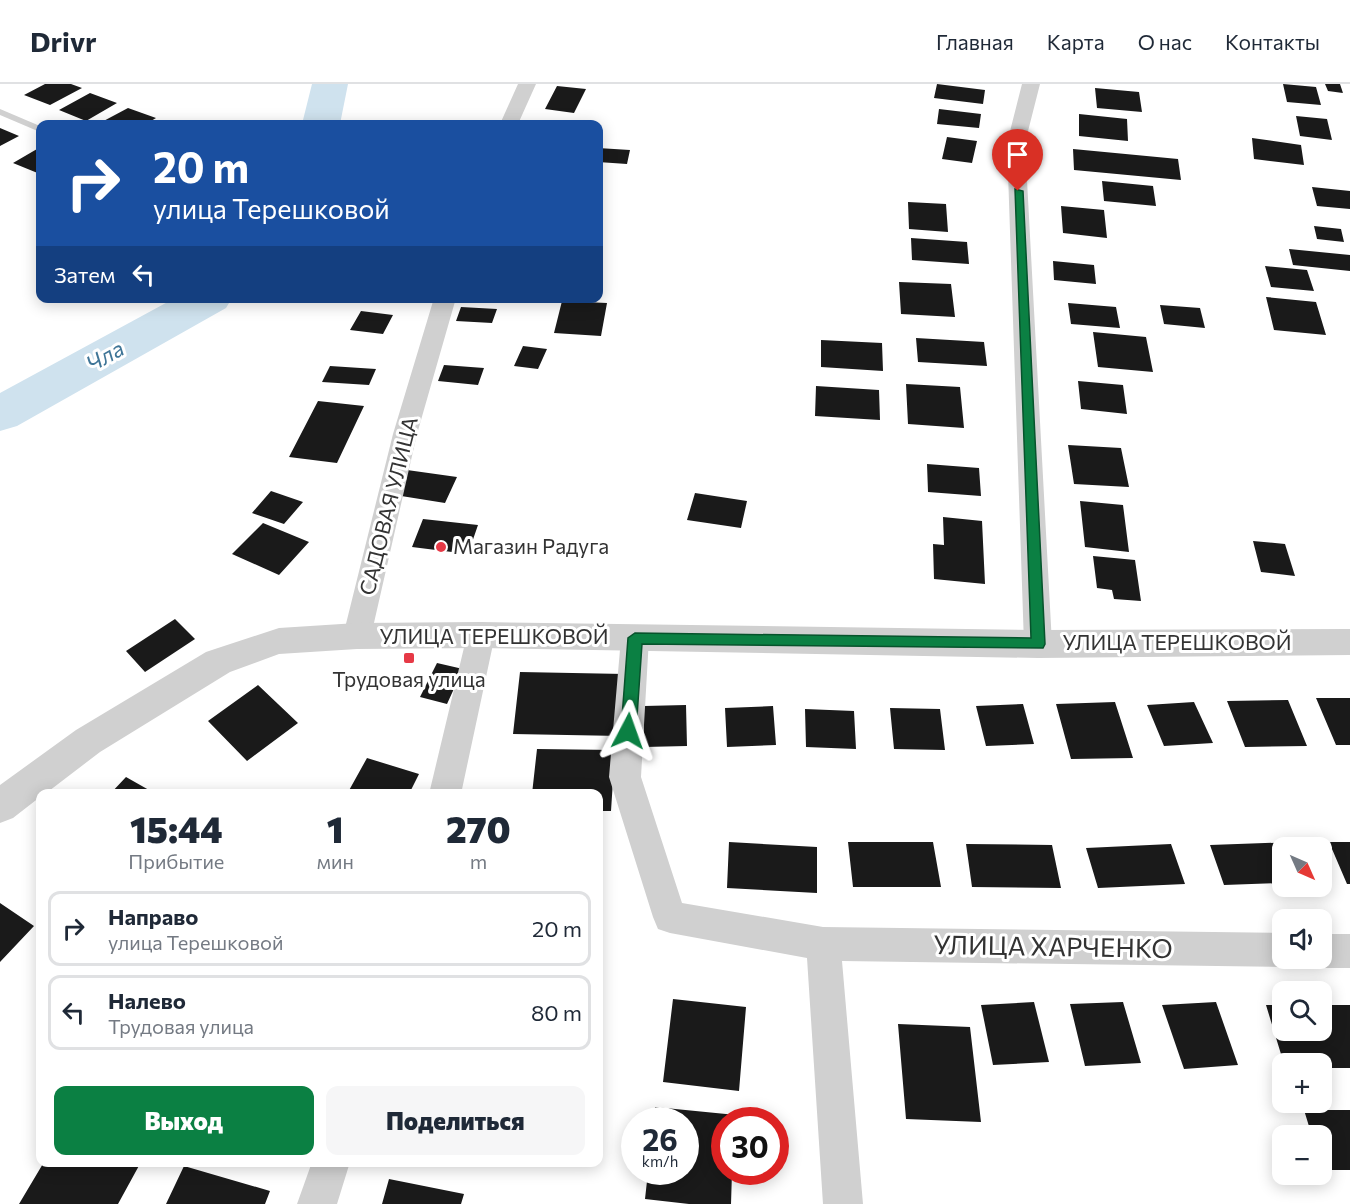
<!DOCTYPE html>
<html lang="ru">
<meta charset="utf-8">
<style>
body{margin:0;font-family:Commissioner,sans-serif;background:#f6f6f7;color:#1f2937;height:100vh;display:flex;flex-direction:column;font-size:22px;white-space:nowrap}
*{box-sizing:border-box;margin:0}
p{font-size:20px;color:#747a83}
.icon{flex:none;width:33px;height:33px;fill:none;stroke:currentColor;stroke-width:2;stroke-linecap:round;stroke-linejoin:round}
.map{position:relative;flex:1;overflow:hidden}
.details{position:absolute;left:36px;top:705px;width:567px;height:378px;display:flex;flex-direction:column;background:#fff;border-radius:12px;box-shadow:0 3px 15px #0003}
.details>*{flex:none}
.hud{position:absolute;left:36px;top:36px;width:567px;height:183px;border-radius:12px;box-shadow:0 3px 15px #0003;background:#1a4fa0;color:#fff;overflow:hidden}
.needle{width:39px;rotate:135deg}
.controls{position:absolute;left:1272px;top:753px;display:grid;gap:12px}
.controls a{display:grid;place-items:center;width:60px;height:60px;border-radius:12px;background:#fff;box-shadow:0 3px 15px #0003;font-size:30px}
.speed{position:absolute;left:621px;top:1023px;display:flex;gap:12px;font-size:30px;font-weight:700;text-align:center}
.speed>*{display:grid;place-content:center;width:78px;height:78px;border-radius:50%;background:#fff;box-shadow:0 3px 15px #0003;line-height:1}
.speed small{font-size:15px;font-weight:400}
.speed .limit{border:9px solid #d22;background:#fff;color:#111}
.pin{position:absolute;display:grid;place-items:center;width:51px;height:51px;color:#fff;margin:-62px -26px;border-radius:50% 50% 50% 0;rotate:-45deg;box-shadow:0 0 6px #0007}
.pin .icon{rotate:45deg}
.me{position:absolute;width:66px;margin:-33px;rotate:4deg;stroke-linejoin:round;filter:drop-shadow(0 0 4px #0008)}
.turn{display:flex;align-items:center;gap:21px;height:126px;padding:0 18px;font-size:27px}
.turn .icon{width:78px;height:78px;stroke-width:2.5}
.turn b{display:block;font-size:42px;line-height:51px}
.then{display:flex;align-items:center;height:57px;padding:0 18px;background:#0003;gap:12px;font-size:22px}
.eta{display:flex;justify-content:space-evenly;align-items:center;height:102px;text-align:center}
.eta b{font-size:36px;font-weight:800;line-height:42px}
.primary-button{display:flex;gap:12px;margin-top:auto;padding:12px 18px}
.primary-button a{flex:1;height:69px;border-radius:12px;background:#0b8043;color:#fff;font-size:24px;font-weight:800;line-height:69px;text-align:center}
.primary-button a+a{background:#f6f6f7;color:#1f2937}
ul{padding:0;list-style:none}
li{display:flex;align-items:center;gap:18px;height:75px;margin:0 12px 9px;padding:0 6px;border:3px solid #e0e1e3;border-radius:12px}
li div{flex:1}
li b{display:block;font-size:22px}
li em{font-style:normal}
header{display:flex;align-items:center;gap:36px;box-sizing:border-box;height:84px;padding:0 30px;background:#fff;border-bottom:2px solid #e0e1e3}
header strong{font-size:28px}
nav{display:flex;gap:33px;margin-inline-start:auto;font-size:21px}
.map>svg:first-child{display:block}
.lines{fill:none;stroke-linecap:round;stroke-linejoin:round}
.river{fill:#cfe2ee;fill-rule:evenodd}
.building{fill:#1a1a1a}
.service{fill:#d0d0d0;fill-rule:evenodd}
.minor{fill:#d0d0d0;fill-rule:evenodd}
.tertiary{fill:#d0d0d0;fill-rule:evenodd}
.route{fill:#0b8043;stroke:#07532c;stroke-width:1.5}
.poi-dot{fill:#e63946;stroke:#fff;stroke-width:2}
.labels{text-anchor:middle;stroke-width:6;stroke-linejoin:round;paint-order:stroke}
.street-label{font-size:21px;fill:#333;stroke:#fff}
.poi-label{font-size:21px;fill:#333;stroke:#fff;text-anchor:start}
.water-label{font-size:22px;font-style:italic;fill:#3f7597;stroke:#fff}
.near-street-label{font-size:26px;fill:#333;stroke:#fff}
</style>
<header>
<strong>Drivr</strong>
<nav><a>Главная</a><a>Карта</a><a>О нас</a><a>Контакты</a></nav>
</header>
<div class="map">
<svg width="1350" height="1120" viewBox="0 0 1350 1120">
<rect width="100%" height="100%" fill="#fff"/>
<g class="lines">
<path class="river" d="M312 0H348L340 40H302Z
M175 214H232L226 224 17 342 0 347V309Z"/>
</g>
<path class="building" d="M45 0H71L82 4 50 21 24 11Z
M937 0 985 6 983 20 934 14Z
M1283 0 1316 3 1321 21 1287 18Z
M1325 0H1340L1343 9 1328 7Z
M557 2 586 5 574 29 545 25Z
M1095 4 1139 8 1142 28 1097 24Z
M90 9 117 19 86 37 59 26Z
M128 24 156 34 146 40H98Z
M939 25 981 30 979 44 937 40Z
M1079 30 1127 35 1128 57 1079 52Z
M1296 32 1327 35 1332 56 1300 52Z
M0 44 19 52 0 62Z
M947 53 977 57 972 79 942 75Z
M1252 54 1301 61 1304 81 1254 75Z
M598 64 630 66 627 80 598 78Z
M37 65 40 67V90L13 79Z
M1073 65 1178 75 1181 96 1074 86Z
M1102 97 1153 102 1156 122 1104 117Z
M1312 103 1350 107V125L1317 122Z
M908 118 946 120 948 148 909 145Z
M1061 122 1104 126 1107 154 1063 149Z
M1314 142 1341 145 1344 158 1317 155Z
M911 154 967 158 969 180 912 176Z
M1289 165 1350 171V187L1293 181Z
M1053 177 1094 181 1096 200 1054 196Z
M1265 182 1307 186 1314 207 1271 203Z
M899 198 951 200 955 233 901 230Z
M1266 213 1316 218 1326 251 1274 246Z
M562 217 607 219 601 252 554 249Z
M1068 219 1116 223 1120 244 1071 240Z
M1160 221 1200 224 1205 244 1164 240Z
M461 223 497 225 492 239 456 237Z
M361 227 393 231 383 250 350 246Z
M1093 248 1146 253 1153 288 1098 283Z
M916 254 984 258 987 282 918 278Z
M821 256 882 259 883 287 821 283Z
M523 262 547 265 538 285 514 282Z
M444 281 484 284 478 301 438 297Z
M330 282 376 285 369 301 322 298Z
M1078 297 1123 301 1127 330 1081 325Z
M906 300 960 303 964 344 908 340Z
M816 302 879 306 880 336 815 332Z
M318 317 364 322 337 379 289 373Z
M1068 361 1121 364 1129 403 1074 400Z
M927 380 979 384 981 412 928 408Z
M407 386 457 393 445 419 395 411Z
M271 407 303 418 284 440 252 429Z
M695 409 747 417 741 444 687 436Z
M1080 417 1123 421 1129 468 1085 463Z
M943 433 982 437 985 500 934 495 933 460 944 461Z
M423 435 478 441 468 470 412 463Z
M263 439 309 458 279 491 232 470Z
M1253 457 1285 460 1295 492 1261 488Z
M1093 472 1135 476 1141 517 1114 515 1112 506 1097 504Z
M175 535 195 555 145 588 126 567Z
M437 579 463 585 447 620 420 613Z
M520 588 625 590 621 652 513 650Z
M258 601 298 639 247 677 208 637Z
M1316 614H1350V661H1336Z
M1288 616 1307 662 1245 663 1227 617Z
M1115 618 1133 674 1071 675 1056 620Z
M1194 618 1213 659 1164 662 1147 621Z
M1023 620 1034 660 986 662 976 622Z
M686 621 687 662 644 663V622Z
M773 622 776 661 727 663 725 624Z
M890 624 940 625 945 666 894 665Z
M805 625 854 627 856 665 806 663Z
M537 665 615 666 611 727H598V710H532Z
M367 674 419 690 409 710H347Z
M126 693 156 710H110Z
M729 758 817 763V809L727 804Z
M848 758H933L941 803H853Z
M1297 758 1299 764H1282V799L1224 801 1210 761Z
M1329 758H1350V800H1347Z
M966 760 1052 761 1061 804 972 803Z
M1171 760 1185 800 1098 804 1086 764Z
M0 819 34 842 0 878Z
M673 915 746 923 739 1007 663 998Z
M1034 918 1049 978 993 981 981 921Z
M1123 918 1141 979 1085 982 1070 920Z
M1216 918 1238 981 1184 985 1162 921Z
M1266 921H1282V946H1322V921H1350V984H1322V980H1284Z
M898 940 970 943 981 1038 906 1035Z
M655 1023 736 1031 735 1036H724V1088H732L731 1120H689L645 1115 648 1088H686V1036H654Z
M1304 1026H1350V1086H1323L1322 1052H1312Z
M44 1078H141L118 1120H19Z
M184 1082 270 1107 265 1120H166Z
M389 1095 464 1110 461 1120H382Z"/>
<g class="lines">
<path class="service" d="M0 25 40 42V48L0 31Z"/>
<path class="minor" d="M518 0H536L518 40H500Z
M1022 0H1040L1025 59 1052 560 1048 568 1038 572 1028 568 1024 560 1007 59Z
M434 214H456L417 350 371 552 367 560 357 564 347 560 343 552 393 350Z
M481 539 491 543 495 551 461 710H429L467 551 471 543Z
M635 542 645 546 649 554 641 693 682 819 823 843 1282 849V874H1296L1294 878 1282 883 842 877 863 1120H823L807 874 670 849 658 845 653 833 609 693 621 554 625 546Z
M1322 850H1350V884H1322L1310 879 1308 874H1322Z
M312 1078H350L337 1120H297Z"/>
<path class="tertiary" d="M481 538 1038 546 1350 545V571L1038 574 481 564 357 565 279 570 230 588 100 668 45 710H40V713L13 734 0 739V701L76 646 206 568 218 564 279 544 357 539Z"/>
</g>
<path class="route" d="M1015 105 1023 107 1045 560 1043 564 642 560 636 647 633 652 628 653 623 652 621 647 628 554 635 549 1031 554Z"/>
<g class="poi-dot">
<circle cx="441" cy="463" r="6"/>
<rect x="403" y="568" width="12" height="12" rx="3"/>
</g>
<g class="labels">
<g class="street-label">
<text transform="translate(389 422) rotate(-76)" y="7">САДОВАЯ УЛИЦА</text>
<text x="494" y="560">УЛИЦА ТЕРЕШКОВОЙ</text>
<text x="1177" y="566">УЛИЦА ТЕРЕШКОВОЙ</text>
</g>
<g class="poi-label">
<text x="453" y="470">Магазин Радуга</text>
<text x="409" y="603" text-anchor="middle">Трудовая улица</text>
</g>
<g class="water-label">
<text transform="translate(105 272) rotate(-29)" y="8">Чла</text>
</g>
<g class="near-street-label">
<text transform="translate(1053 863) rotate(1)" y="9">УЛИЦА ХАРЧЕНКО</text>
</g>
</g>
</svg>
<div class="controls">
<a><svg class="needle" viewBox="-14 -14 28 28"><path d="M0-13l5 13h-10z" fill="#e53935"/><path d="M0 13l5-13h-10z" fill="#747a83"/></svg></a>
<a><svg class="icon" aria-label="sound" viewBox="0 0 24 24"><path d="M4 9h4l5-4v14l-5-4H4zM17 9q2 3 0 6"/></svg></a>
<a><svg class="icon" aria-label="search" viewBox="0 0 24 24"><circle cx="10" cy="10" r="6"/><path d="M15 15l6 6"/></svg></a>
<a>+</a>
<a>−</a>
</div>
<div class="speed"><div>26<small>km/h</small></div><div class="limit">30</div></div>
<div class="pin" style="left:1018px;top:107px;background:#d93025"><svg class="icon" aria-label="arrive" viewBox="0 0 24 24"><path d="M6 21V4h12l-3 4 3 4H6"/></svg></div>
<svg class="me" style="left:628px;top:647px" viewBox="-20 -20 40 40"><path d="M0-17L14 15 0 8-14 15z" fill="#0b8043" stroke="#fff" stroke-width="4"/></svg>
<div class="hud">
<div class="turn"><svg class="icon" aria-label="right" viewBox="0 0 24 24"><path d="M7 20v-9h11M14 6l5 5-5 5"/></svg><div><b>20 m</b>улица Терешковой</div></div>
<div class="then">Затем<svg class="icon" aria-label="left" viewBox="0 0 24 24"><path d="M17 20v-9H6M10 6l-5 5 5 5"/></svg></div>
</div>
<section class="details">
<div class="eta">
<div><b>15:44</b><p>Прибытие</p></div>
<div><b>1</b><p>мин</p></div>
<div><b>270</b><p>m</p></div>
</div>
<ul>
<li><svg class="icon" aria-label="right" viewBox="0 0 24 24"><path d="M7 20v-9h11M14 6l5 5-5 5"/></svg><div><b>Направо</b><p>улица Терешковой</p></div><em>20 m</em></li>
<li><svg class="icon" aria-label="left" viewBox="0 0 24 24"><path d="M17 20v-9H6M10 6l-5 5 5 5"/></svg><div><b>Налево</b><p>Трудовая улица</p></div><em>80 m</em></li>
</ul>
<div class="primary-button"><a>Выход</a><a>Поделиться</a></div>
</section>
</div>
